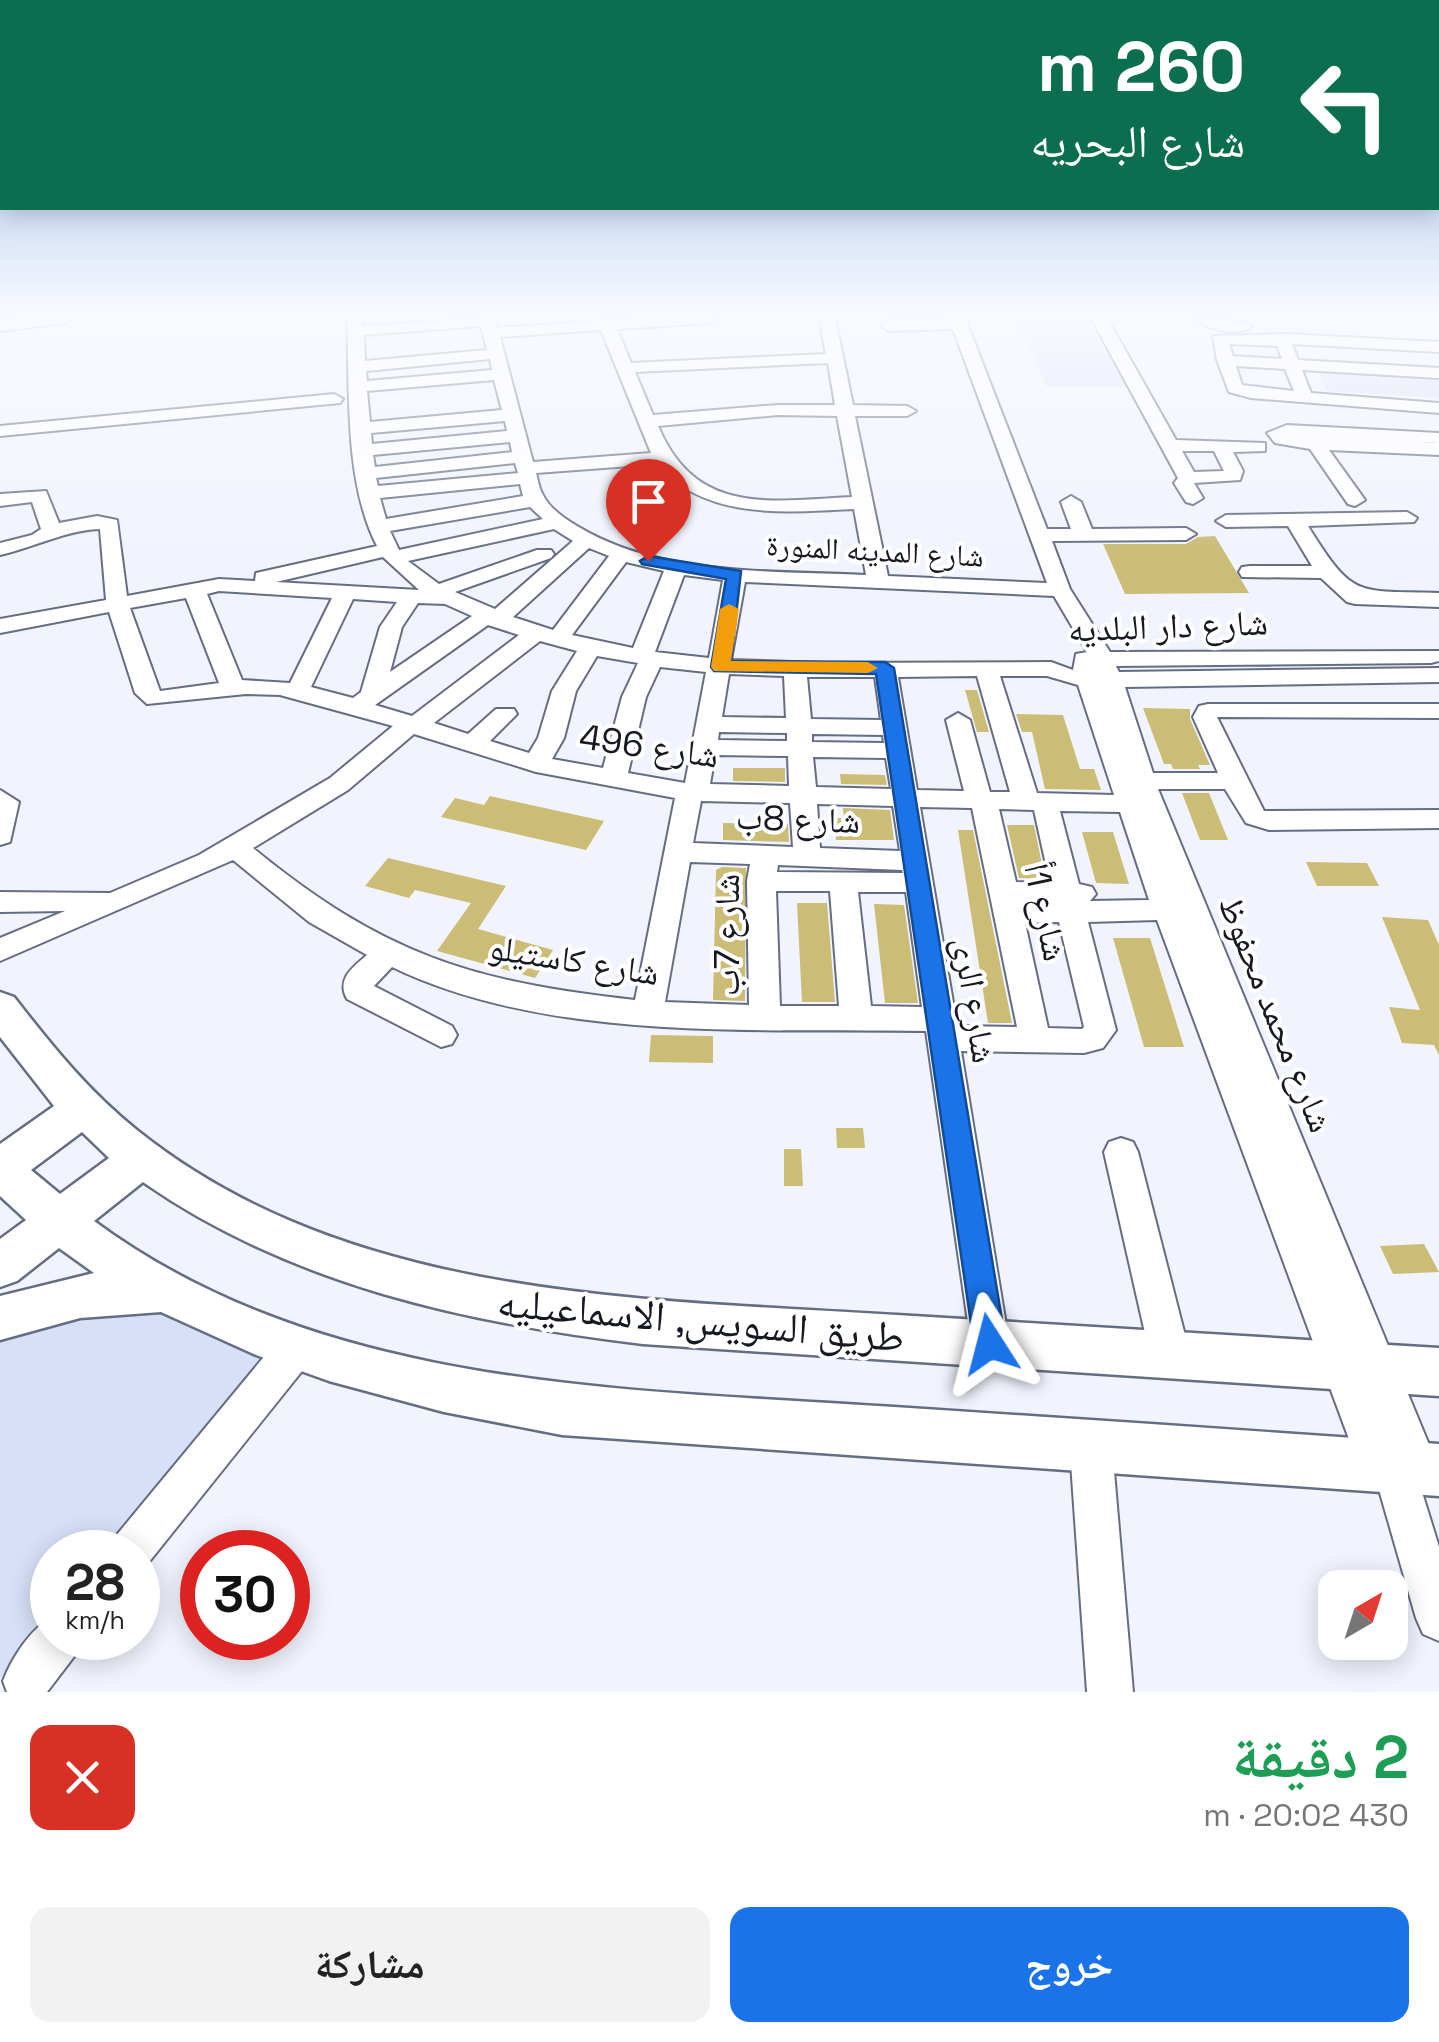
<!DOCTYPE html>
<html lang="ar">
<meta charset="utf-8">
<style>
body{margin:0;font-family:"Space Grotesk","Noto Naskh Arabic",sans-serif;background:#f2f2f2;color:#222;direction:rtl;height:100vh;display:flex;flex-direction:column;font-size:38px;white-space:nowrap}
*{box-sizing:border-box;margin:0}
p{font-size:32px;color:#767676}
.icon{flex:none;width:55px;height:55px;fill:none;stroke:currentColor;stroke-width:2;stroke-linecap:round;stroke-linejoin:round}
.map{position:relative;height:1692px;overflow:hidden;direction:ltr}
.details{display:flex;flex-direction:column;background:#fff;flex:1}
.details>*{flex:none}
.guide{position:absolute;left:0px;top:0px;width:1440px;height:210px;box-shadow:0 5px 25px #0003;direction:rtl;background:#0b6e4f;color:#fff;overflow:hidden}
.needle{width:65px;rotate:39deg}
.controls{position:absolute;left:1318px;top:1570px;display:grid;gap:20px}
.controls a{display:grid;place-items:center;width:90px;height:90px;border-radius:20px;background:#fff;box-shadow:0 5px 25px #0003;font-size:50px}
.speed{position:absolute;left:30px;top:1530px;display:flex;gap:20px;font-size:50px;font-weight:700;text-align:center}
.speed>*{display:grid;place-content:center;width:130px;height:130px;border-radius:50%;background:#fff;box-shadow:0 5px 25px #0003;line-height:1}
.speed small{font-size:25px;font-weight:400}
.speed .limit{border:15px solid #d22;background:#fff;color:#111}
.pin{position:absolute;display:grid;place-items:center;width:85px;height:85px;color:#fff;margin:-102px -42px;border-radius:50% 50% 50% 0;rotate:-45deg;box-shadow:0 0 10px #0007}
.pin .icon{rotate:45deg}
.me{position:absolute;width:110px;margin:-55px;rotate:351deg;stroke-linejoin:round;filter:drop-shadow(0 0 8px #0008)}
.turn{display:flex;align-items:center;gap:35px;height:210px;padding:0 30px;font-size:45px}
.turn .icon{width:130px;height:130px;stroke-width:2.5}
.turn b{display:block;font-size:70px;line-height:85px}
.round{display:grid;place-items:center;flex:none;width:105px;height:105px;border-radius:20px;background:#f2f2f2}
.head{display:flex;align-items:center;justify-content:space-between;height:170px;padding:0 30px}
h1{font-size:60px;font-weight:700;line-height:75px;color:#1e9e55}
.action{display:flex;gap:20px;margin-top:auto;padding:20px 30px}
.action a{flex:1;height:115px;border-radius:20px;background:#1a73e8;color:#fff;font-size:40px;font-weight:700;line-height:115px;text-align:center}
.action a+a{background:#f2f2f2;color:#222}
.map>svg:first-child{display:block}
.green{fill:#d7e0f7}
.building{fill:#cbbc76}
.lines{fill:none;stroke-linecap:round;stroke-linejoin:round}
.minor-casing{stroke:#656d82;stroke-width:4}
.major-casing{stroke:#656d82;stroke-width:5}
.minor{fill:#fff;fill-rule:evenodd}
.major{fill:#fff;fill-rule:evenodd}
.route{fill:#1a73e8;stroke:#114b97;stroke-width:2.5}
.slow{fill:#f59e0b}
.labels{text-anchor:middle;stroke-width:8;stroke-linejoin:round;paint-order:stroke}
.far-street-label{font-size:30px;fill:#161922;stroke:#fff}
.street-label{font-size:35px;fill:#161922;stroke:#fff}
.near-street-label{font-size:42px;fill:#161922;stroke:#fff}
</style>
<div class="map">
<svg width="1439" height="1692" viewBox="0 0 1439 1692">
<rect width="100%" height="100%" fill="#f1f4fe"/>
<path class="green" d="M1016 318H1085L1128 387H1047Z
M1318 368 1439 377V398L1326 391Z
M133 1299 264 1355 109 1552H52V1624L8 1680 0 1677V1336Z"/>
<path class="building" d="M1215 536 1249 593 1125 594 1103 544H1186L1198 537Z
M965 690H977L989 732H977Z
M1143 708 1190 709V719L1210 765H1198L1200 769H1173L1171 764H1164Z
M1016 714 1063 715 1080 769H1094L1101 790 1045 789 1032 732H1022Z
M733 768H785V782L733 781Z
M840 774 885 775 887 785 841 784Z
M1182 793H1209L1228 840H1200Z
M490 796 604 821 586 850 441 817 455 798 484 805Z
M843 808 890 810 894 840H836L834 818H844Z
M723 823 788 824 789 842 723 840Z
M1007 825H1034L1045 879 1019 878Z
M958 830H973L1012 1023H988Z
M1082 832H1113L1129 884 1096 883Z
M388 858 506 886 478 929 553 950 535 978 437 951 471 903 415 890 409 898 365 886Z
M1306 862 1367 863 1379 886H1317Z
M722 867 746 868 745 1001 713 1000 716 870Z
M797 903H827L835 1002H802Z
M874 904 904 905 918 1003H885Z
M1382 917 1428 920 1439 945V1055L1434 1045 1402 1043 1389 1007 1420 1010Z
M1113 938H1150L1184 1047H1144Z
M651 1035 713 1036V1063L649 1062Z
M836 1128H863L865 1148H837Z
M784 1149H801L803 1186H784Z
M1424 1244 1439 1272 1393 1274 1380 1246Z"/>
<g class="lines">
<g class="minor-casing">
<path id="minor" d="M26 318H73L65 323 0 331V321Z
M347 318H363V326L495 318 497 328 641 318H719L711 323 617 329 631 363 826 354 819 318H835L853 405 907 406 916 411 907 416H855L888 576 1047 583 953 329 889 331 881 326 889 321 965 318 1047 529H1071L1061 502 1071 496 1081 502 1092 529 1186 528 1196 534 1186 540 1052 541 1070 589 1110 652 1439 651V661L1431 663 1116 666 1119 672 1439 668V682L1125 687 1153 773H1218L1193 717 1199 706 1208 704H1439V718L1217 717 1264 811 1439 810V828L1269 830 1246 823 1225 789H1158L1439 1469 1433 1484 1421 1489 1439 1547V1641L1423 1634 1416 1618 1378 1486 1365 1481 1359 1466 1157 920 1088 922 1116 1030 1103 1048 1084 1053 961 1051 1009 1343 1004 1356 990 1361 976 1356 971 1343 926 1031C755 1028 550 1043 392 967L374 986 452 1026 457 1035 452 1044 441 1047 347 999C336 979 353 967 367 955L309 922 233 860 0 961V938L65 911 0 912V892L110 893 199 855 330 778 393 726 280 695 246 694 147 704 135 693 109 612 0 633V619L106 600 100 529C67 530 34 547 0 555V543L32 535 41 529 32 502 0 506V494L46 491 59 523 97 516 117 520 127 596 219 579 255 581 256 573 377 546C344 482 350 391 347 318ZM481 326 487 350 365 361 364 335ZM601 330 651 453 533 462 500 337ZM490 359 492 370 367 381 366 371ZM828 363 835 405H778L653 415 635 372ZM494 380 502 410 370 422 367 391ZM778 415 837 416 852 497C768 501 696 516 658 426ZM505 421 507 431 372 444 371 433ZM510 442 512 452 375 467 373 455ZM515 463 518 473 378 486 376 478ZM657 464C706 521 786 512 854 509L866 575C771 570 661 577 577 526 565 519 549 508 543 495 539 489 538 480 536 473ZM520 484 523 496 386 519 380 498ZM530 507 543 519 399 550 390 531ZM554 529 573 541 495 609 455 592 551 558 554 554 551 550H537L439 584 408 561ZM589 548 609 556 553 630 513 617ZM383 557 419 590 276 582ZM626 562 664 571 633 648 572 635ZM684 575 723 580 709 658 655 652ZM745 582 1054 596 1087 652 1076 654 1073 670 1051 662 826 663 731 660ZM219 591 332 598 290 683 242 680 207 594ZM186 598 219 683 160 691 130 608ZM353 599 397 602 380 627 361 692 353 698 311 687ZM418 603 445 604 472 616 390 672 402 627ZM488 625 519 635 412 716 375 705ZM540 641 577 651 552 691 538 738 529 753 490 741 517 714 514 709H496L468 734 434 723ZM597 656 638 663 622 697 603 768 552 759 564 738 576 691ZM660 667 706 672 685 783 628 773 646 697ZM729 674 784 676 786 718 722 717ZM977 676 1010 792H990L970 720 958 713 946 720 964 791 917 790 898 677ZM1000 676H1047L1078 685 1114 795 1037 793ZM807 677H875L881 720 811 719ZM719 732 787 733V741L718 740ZM414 734 536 772 675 798 635 1000C471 982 382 954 253 848L348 790ZM812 734 883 735 884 743 812 742ZM715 755 788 756 789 786 710 784ZM813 757 886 758 891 789 816 787ZM701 801 790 803 793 847 693 843ZM817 804 893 806 900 851 820 848ZM920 807 972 808 1017 1027 957 1026ZM999 809 1034 810 1050 883 1016 882ZM1060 811 1120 812 1149 900 1090 901 1096 894 1092 887 1079 884ZM690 862 750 864 747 881 749 1005 665 1002ZM778 865 902 870 903 873 777 872ZM776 891H830L839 1006H780ZM858 892H906L922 1007 871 1006ZM1059 922 1084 1027 1082 1029 1048 1028 1025 923Z
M1091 318H1107L1176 440 1265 443V451L1233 452 1243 471 1240 480 1194 483 1203 498 1193 504 1186 502 1174 483 1178 478ZM1182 451H1214L1224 471 1194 472Z
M1194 318 1244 322 1252 327C1236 337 1209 330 1194 318Z
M1287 334 1439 342V352L1292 344 1298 360 1439 368V378L1302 370 1311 393 1439 403V413L1251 398 1229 392 1217 360 1213 336ZM1229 344 1277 346 1282 359 1233 356ZM1236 366 1285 369 1294 391 1242 385Z
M334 394 343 399 340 403 0 436V426Z
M1287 425 1439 433V443L1289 435 1439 443V455L1329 450 1365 500 1355 506 1348 504 1310 449 1275 443 1267 433Z
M1407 512 1417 518 1414 522 1308 526C1354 600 1356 590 1439 593V607L1355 604 1347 602 1321 578 1242 577 1239 572 1242 567 1250 566H1312L1288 526 1226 527 1216 521 1226 515Z
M0 790 19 802 10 842 0 845Z
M1121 1138 1133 1142 1138 1152 1190 1355 1184 1368 1170 1373 1156 1368 1150 1355 1104 1152 1109 1142Z
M296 1330 310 1335 315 1348 310 1361 145 1567 138 1571V1552H108L115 1537 282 1335Z
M1091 1428 1106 1434 1112 1448 1133 1692H1087L1070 1448 1076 1434Z
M52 1618V1638H83L76 1654 47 1692H7L3 1681C11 1660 31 1627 52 1618Z"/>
</g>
<g class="major-casing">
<path id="major" d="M0 992 14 997C52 1046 89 1092 138 1131 350 1300 640 1299 897 1315 1078 1326 1258 1337 1439 1348V1396L643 1344C467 1323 291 1285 143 1182L94 1221C323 1390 623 1389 894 1407 1076 1419 1257 1431 1439 1444V1496L562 1435 444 1412 329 1381 256 1355 161 1312 80 1318 0 1340V1296L94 1273 59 1248 17 1281 0 1287V1239L26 1220 0 1196V1144L54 1106 0 1037ZM82 1132 109 1158 60 1194 31 1170Z"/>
</g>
<use href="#minor" class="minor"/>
<use href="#major" class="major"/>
</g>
<linearGradient id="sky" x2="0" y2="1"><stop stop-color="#85aee6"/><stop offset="0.57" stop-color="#f9faff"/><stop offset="1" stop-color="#f9faff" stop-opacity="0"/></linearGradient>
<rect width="1439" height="555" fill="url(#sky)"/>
<path class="route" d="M648 556 741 571 731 661 885 662 894 668 1006 1344 1002 1354 990 1358 979 1354 974 1344 876 674 714 671 711 667 726 579 642 564 640 561Z"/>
<path class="slow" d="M729 604 739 609 731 661 868 662 878 668 868 673 714 671 711 667 720 609Z"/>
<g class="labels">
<g class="far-street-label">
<text transform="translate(875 551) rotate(3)" y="10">شارع المدينه المنورة</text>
</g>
<g class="street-label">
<text transform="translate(1168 626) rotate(-2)" y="12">شارع دار البلديه</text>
<text transform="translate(649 746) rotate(8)" y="12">شارع 496</text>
<text transform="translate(798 819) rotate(2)" y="12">شارع 8ب</text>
<text transform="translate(1046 912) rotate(78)" y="12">شارع 1أ</text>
<text transform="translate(727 935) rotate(-90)" y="12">شارع 7ب</text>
<text transform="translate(574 960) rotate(9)" y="12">شارع كاستيلو</text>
<text transform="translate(975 1000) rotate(81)" y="12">شارع الرى</text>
<text transform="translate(1276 1014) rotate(68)" y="12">شارع محمد محفوظ</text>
</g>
<g class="near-street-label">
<text transform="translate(701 1319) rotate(5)" y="15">طريق السويس, الاسماعيليه</text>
</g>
</g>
</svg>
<div class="controls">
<a><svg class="needle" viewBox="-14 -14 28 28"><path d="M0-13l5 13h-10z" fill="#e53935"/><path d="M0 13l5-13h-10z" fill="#767676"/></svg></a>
</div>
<div class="speed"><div>28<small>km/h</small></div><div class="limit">30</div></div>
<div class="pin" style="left:648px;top:561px;background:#d93025"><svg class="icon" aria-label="arrive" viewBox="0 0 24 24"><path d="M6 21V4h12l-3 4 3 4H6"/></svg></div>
<svg class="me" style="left:990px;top:1344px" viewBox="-20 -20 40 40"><path d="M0-17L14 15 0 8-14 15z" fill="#1a73e8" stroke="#fff" stroke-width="4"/></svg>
<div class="guide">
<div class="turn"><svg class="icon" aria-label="left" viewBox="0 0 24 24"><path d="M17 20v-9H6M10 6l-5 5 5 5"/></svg><div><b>260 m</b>شارع البحريه</div></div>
</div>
</div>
<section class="details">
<div class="head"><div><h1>2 دقيقة</h1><p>430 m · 20:02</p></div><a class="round" style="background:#d93025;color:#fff"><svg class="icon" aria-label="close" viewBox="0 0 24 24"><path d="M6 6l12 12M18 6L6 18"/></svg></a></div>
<div class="action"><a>خروج</a><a>مشاركة</a></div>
</section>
